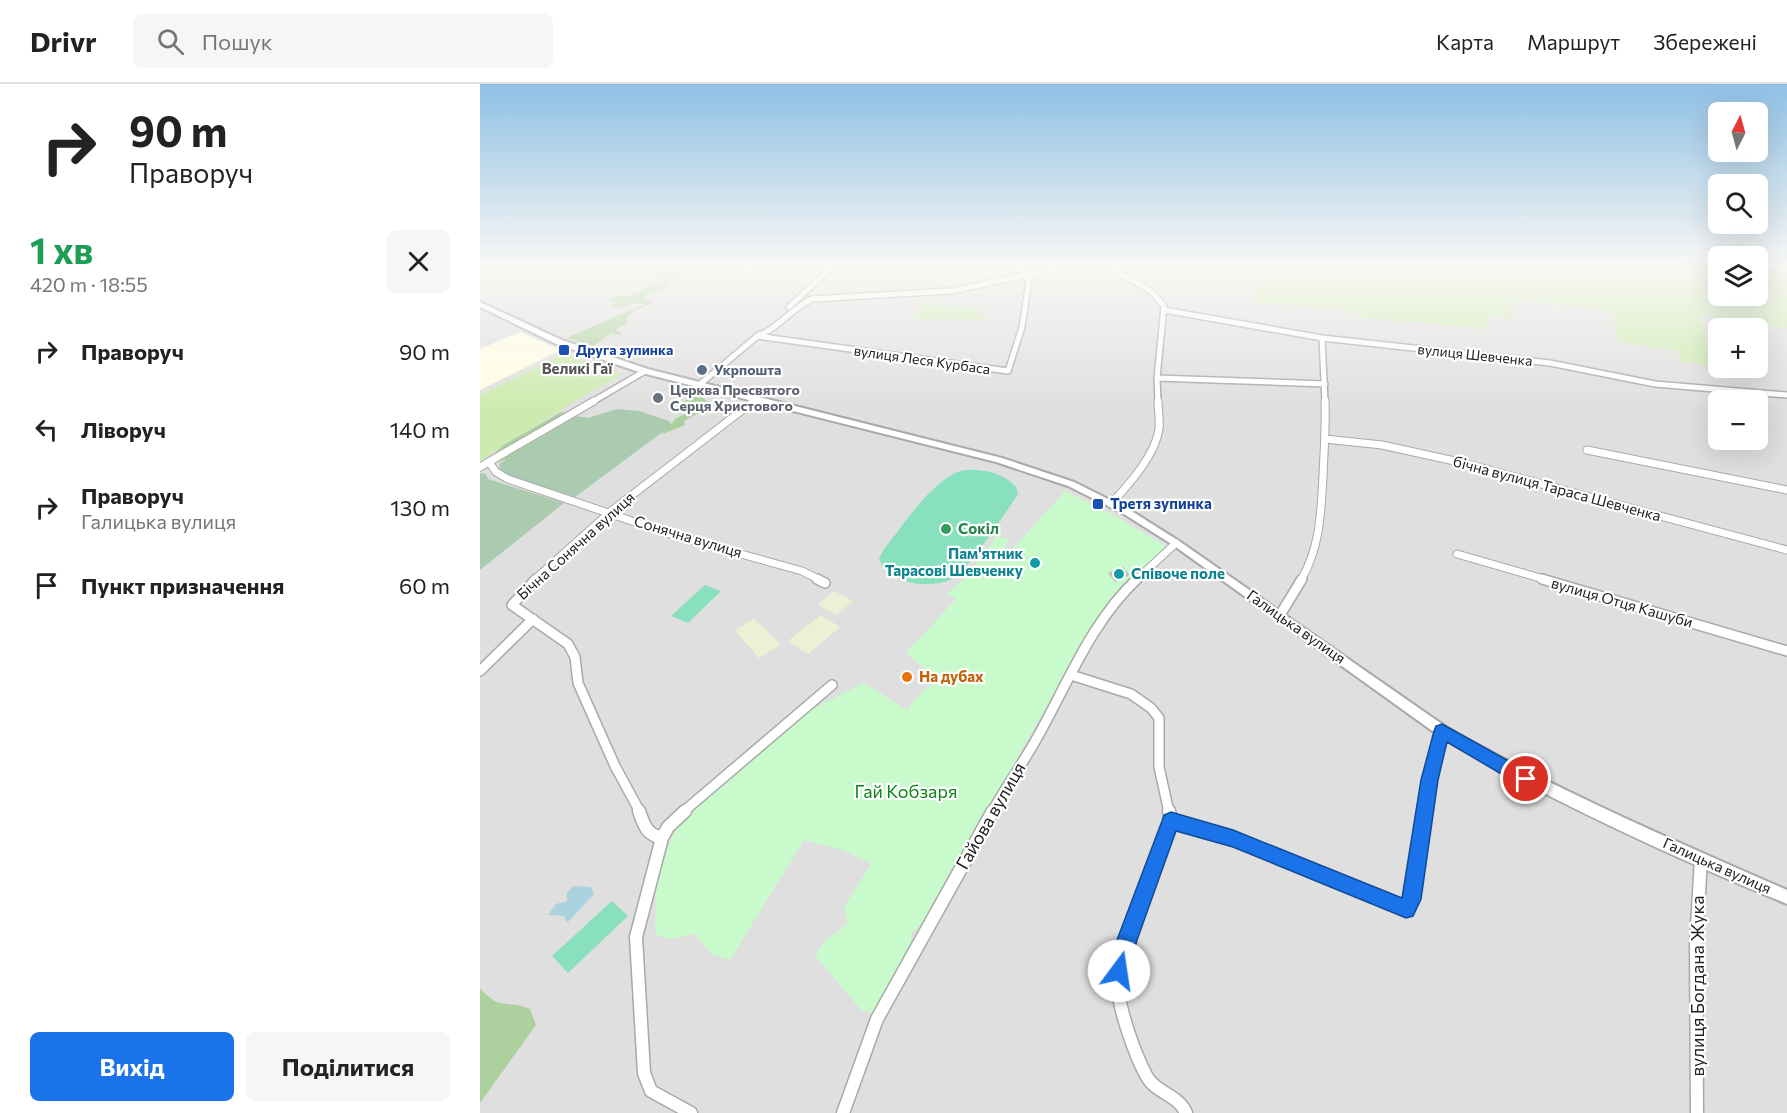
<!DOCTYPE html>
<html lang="uk">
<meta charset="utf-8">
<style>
body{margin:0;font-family:Commissioner,sans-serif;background:#f6f6f6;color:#222;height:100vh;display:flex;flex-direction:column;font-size:22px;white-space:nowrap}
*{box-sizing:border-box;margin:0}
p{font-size:20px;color:#767676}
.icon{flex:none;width:33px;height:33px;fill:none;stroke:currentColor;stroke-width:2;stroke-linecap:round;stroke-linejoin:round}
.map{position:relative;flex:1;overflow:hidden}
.sheet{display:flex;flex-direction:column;background:#fff;width:480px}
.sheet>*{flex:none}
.guide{background:#fff;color:#222;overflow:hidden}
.needle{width:39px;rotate:6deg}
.tools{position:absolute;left:1228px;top:18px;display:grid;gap:12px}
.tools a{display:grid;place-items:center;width:60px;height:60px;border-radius:9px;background:#fff;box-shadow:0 6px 24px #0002;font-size:30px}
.pin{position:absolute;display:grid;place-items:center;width:51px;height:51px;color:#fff;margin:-26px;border:3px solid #fff;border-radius:50%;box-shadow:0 2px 6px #0007}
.me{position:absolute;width:66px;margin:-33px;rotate:14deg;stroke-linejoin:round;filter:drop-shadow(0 0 4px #0008)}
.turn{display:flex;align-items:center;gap:21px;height:126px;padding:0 30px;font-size:27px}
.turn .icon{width:78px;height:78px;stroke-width:2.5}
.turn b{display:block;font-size:42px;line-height:51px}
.round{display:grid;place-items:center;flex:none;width:63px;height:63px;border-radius:9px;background:#f6f6f6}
.headline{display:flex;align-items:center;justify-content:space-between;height:102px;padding:0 30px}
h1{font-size:36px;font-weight:700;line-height:45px;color:#1e9e55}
.button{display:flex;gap:12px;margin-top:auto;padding:12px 30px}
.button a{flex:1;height:69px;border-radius:9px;background:#1a73e8;color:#fff;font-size:24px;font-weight:700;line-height:69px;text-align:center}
.button a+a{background:#f6f6f6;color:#222}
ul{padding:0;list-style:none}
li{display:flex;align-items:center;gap:18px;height:78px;padding:0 30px}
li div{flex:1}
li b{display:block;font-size:22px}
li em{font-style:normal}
header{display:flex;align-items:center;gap:36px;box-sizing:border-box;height:84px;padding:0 30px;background:#fff;border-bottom:2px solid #e0e0e0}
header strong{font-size:28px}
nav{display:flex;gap:33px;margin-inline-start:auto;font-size:21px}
.search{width:420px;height:54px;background:#f6f6f6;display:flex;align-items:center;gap:15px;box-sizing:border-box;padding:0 21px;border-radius:9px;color:#767676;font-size:22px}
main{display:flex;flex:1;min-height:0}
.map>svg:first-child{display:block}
.residential{fill:#e0dfdf;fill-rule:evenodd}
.education{fill:#ffffe5}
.farmland{fill:#eef0d5}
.grass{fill:#cdebb0}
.forest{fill:#add19e}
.cemetery{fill:#aacbaf}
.park{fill:#c8facc}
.pitch{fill:#88e0be}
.water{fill:#aad3df}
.building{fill:#c7bfb8}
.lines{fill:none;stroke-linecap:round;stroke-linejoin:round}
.minor-far3-casing{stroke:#a9a9a9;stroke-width:8}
.minor-far2-casing{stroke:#a9a9a9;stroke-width:9}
.minor-far1-casing{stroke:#a9a9a9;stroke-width:12}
.minor-casing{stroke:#a9a9a9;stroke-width:15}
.tertiary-casing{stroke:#a9a9a9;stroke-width:4}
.minor-far3{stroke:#fff;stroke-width:5}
.minor-far2{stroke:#fff;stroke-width:7}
.minor-far1{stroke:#fff;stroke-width:9}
.minor{stroke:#fff;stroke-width:12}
.tertiary{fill:#fff;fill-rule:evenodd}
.route{fill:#1a73e8;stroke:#114b97;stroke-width:1.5}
.transit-dot{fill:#1a4fb4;stroke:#fff;stroke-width:2}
.service-dot{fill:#5c6f8a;stroke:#fff;stroke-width:2}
.worship-dot{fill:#6b7280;stroke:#fff;stroke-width:2}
.leisure-dot{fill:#2e9e5b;stroke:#fff;stroke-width:2}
.culture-dot{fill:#0f9aa8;stroke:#fff;stroke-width:2}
.food-dot{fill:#e8710a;stroke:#fff;stroke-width:2}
.labels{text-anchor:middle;stroke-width:4.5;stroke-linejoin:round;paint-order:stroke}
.far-transit-label{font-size:14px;font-weight:bold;fill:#164399;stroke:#fff;text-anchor:start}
.far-street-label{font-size:14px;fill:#222;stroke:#fff}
.far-service-label{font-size:14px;font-weight:bold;fill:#4e5e75;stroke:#fff;text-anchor:start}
.far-worship-label{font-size:14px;font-weight:bold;fill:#5b616d;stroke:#fff;text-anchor:start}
.far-quarter-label{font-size:15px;font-weight:bold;fill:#555;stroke:#fff}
.street-label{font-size:15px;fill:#222;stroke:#fff}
.transit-label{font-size:15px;font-weight:bold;fill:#164399;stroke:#fff;text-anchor:start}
.leisure-label{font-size:15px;font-weight:bold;fill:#27864d;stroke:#fff;text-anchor:start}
.culture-label{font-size:15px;font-weight:bold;fill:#0d838f;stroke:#fff;text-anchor:end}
.food-label{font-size:15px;font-weight:bold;fill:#c56008;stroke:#fff;text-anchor:start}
.near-park-label{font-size:18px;fill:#0c8416;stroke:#fff}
.near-street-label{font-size:18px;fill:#222;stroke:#fff}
</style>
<header>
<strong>Drivr</strong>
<div class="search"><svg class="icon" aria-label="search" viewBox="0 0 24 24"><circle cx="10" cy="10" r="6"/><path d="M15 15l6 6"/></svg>Пошук</div>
<nav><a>Карта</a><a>Маршрут</a><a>Збережені</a></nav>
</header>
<main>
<section class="sheet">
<div class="guide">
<div class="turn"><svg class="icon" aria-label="right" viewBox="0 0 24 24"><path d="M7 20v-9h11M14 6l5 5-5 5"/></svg><div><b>90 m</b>Праворуч</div></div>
</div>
<div class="headline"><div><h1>1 хв</h1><p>420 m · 18:55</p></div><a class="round"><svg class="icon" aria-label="close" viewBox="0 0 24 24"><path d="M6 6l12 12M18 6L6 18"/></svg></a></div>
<ul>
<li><svg class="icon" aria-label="right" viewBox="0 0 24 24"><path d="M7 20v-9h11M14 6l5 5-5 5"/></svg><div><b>Праворуч</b></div><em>90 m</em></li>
<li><svg class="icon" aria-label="left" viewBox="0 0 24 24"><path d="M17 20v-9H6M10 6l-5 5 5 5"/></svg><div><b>Ліворуч</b></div><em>140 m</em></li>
<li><svg class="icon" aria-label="right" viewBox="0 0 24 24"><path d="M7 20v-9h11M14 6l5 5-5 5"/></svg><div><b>Праворуч</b><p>Галицька вулиця</p></div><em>130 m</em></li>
<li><svg class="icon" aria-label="arrive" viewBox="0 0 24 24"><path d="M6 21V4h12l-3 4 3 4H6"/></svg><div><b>Пункт призначення</b></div><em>60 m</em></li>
</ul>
<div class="button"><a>Вихід</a><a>Поділитися</a></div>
</section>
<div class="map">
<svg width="1307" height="1029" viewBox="0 0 1307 1029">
<rect width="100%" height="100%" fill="#f2efe9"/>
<path class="residential" d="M0 180H670L693 191 706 204 734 180H765V198L777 200 773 218 877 227 1007 245V232L1035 215 1133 228 1138 258 1198 267 1233 282 1220 231 1307 244V1029H0ZM1239 244H1278V284H1239ZM1239 316H1278V356H1239Z"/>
<path class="education" d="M40 248 81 266 0 306V265Z"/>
<path class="farmland" d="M354 507 373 517 357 531 338 521Z
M341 531 360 543 328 570 308 557Z
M274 535 301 560 279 574 255 546Z"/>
<path class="grass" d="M670 180H734L706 205 693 191Z
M765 180H789L842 187 846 180H1239V212H1278V182L1307 186V244L1220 231 1234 282 1200 277 1198 267 1138 258 1133 228 1036 215 1034 235 1007 232V245L878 233 876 227 772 218 777 200 765 199Z
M444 216H453L451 222 500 223 498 232H505V236L433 235Z
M83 270 142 290 98 315 0 377V311Z"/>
<path class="forest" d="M179 180 274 181 271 184H213L182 205 163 213 170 216 169 218H174L155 226 146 234 147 239 136 246 143 251 131 249 114 262 86 254 165 220H153L134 225 131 223 136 219 129 215 135 212H149L177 198 180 195 178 193 164 192 179 188 185 183Z
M212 313H222L229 319 242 314V316L229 323 225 330H217L204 337 205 341 183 350 182 348 192 340 195 335 213 326 209 323 196 329 204 322 199 320Z
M81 328 96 330 27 376 12 379 16 371H13L23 361Z
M0 904C20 928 28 915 50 925L56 941 0 1019Z"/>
<path class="cemetery" d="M137 325 159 327 189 337 192 341 95 413 31 393C24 390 20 389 19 380L95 332 108 334Z
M0 389 6 390 8 395 84 419 0 486Z"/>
<path class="park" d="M585 407 637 433 687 463 639 507 606 553 442 841 432 848C431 876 409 907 392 929L381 926 335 871 346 856 368 840 364 823 391 780 362 766 324 756 250 876 232 870 214 850 187 855 175 849 176 791 199 738 225 713 324 629 384 599 427 626 435 615 457 595 426 569 476 515 466 510 487 493 517 452 530 455 522 468 528 470Z"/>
<path class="pitch" d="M485 386C503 385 524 389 536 403L538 410C526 428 488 487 472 495 459 501 440 502 426 497 414 494 403 487 399 474L404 465C423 442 455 391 485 386Z
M225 501 241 507 208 539 191 532Z
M132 817 148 832 88 889 72 872Z"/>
<path class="water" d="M94 802 111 803 114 810 88 838 86 837 84 832 68 831 76 820 87 817V808Z"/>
<path class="building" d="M643 483 650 491 635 498 628 489Z"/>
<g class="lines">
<g class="minor-far3-casing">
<path id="minor-far3" d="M623 180 671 207 684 222 677 294 678 318
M264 186 296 180
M309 223 355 180
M684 226 842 254 1070 279 1175 300 1307 311
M277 252 528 287 542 243 549 196 535 180
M278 252C299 244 312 224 332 215L470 207 600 180
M842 254 845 318
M677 294 845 300
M219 301 280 250
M112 318 165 287
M272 318 276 315"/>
</g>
<g class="minor-far2-casing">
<path id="minor-far2" d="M845 355 902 361 979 378 1307 466
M1107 366 1307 406
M9 378 16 388 28 395 196 452 322 487 340 496
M0 383 114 317
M631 420C649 400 675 372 679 345 680 336 678 325 678 317
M977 470 1067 496
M54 496 130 428 274 317
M656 496 696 459
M821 496C840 464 841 429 843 392 844 367 846 342 845 317"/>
</g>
<g class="minor-far1-casing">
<path id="minor-far1" d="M56 495 32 521 88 560 95 573 98 599 135 682 160 728
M337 495 345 499
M1062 495 1307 567
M800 531 822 495
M0 587 53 535
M591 591 651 610 671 624 679 634V683L689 728
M203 728 352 601
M512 728C526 703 543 679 557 654 588 599 611 538 657 495
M945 728 962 647"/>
</g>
<g class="minor-casing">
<path id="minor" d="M159 727C164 741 166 750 182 754L156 853 164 989 171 1007 211 1029
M689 727 691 737C677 775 634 870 638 906 641 931 655 971 667 993 676 1009 699 1011 706 1029
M691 737 753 755 926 825 932 815 945 727
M182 754 188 743 205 727
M363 1029 397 935 513 727
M1217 1029 1216 859 1221 775"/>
</g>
<g class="tertiary-casing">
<path id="tertiary" d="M0 218 82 256 168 285 522 374 594 398 650 426 699 457 966 643C1076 706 1191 755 1307 806V820C1188 771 1069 716 958 651L693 461 644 430 588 402 516 378 162 289 76 260 0 223Z"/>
</g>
<use href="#minor-far3" class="minor-far3"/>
<use href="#minor-far2" class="minor-far2"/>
<use href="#minor-far1" class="minor-far1"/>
<use href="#minor" class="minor"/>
<use href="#tertiary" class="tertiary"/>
</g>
<linearGradient id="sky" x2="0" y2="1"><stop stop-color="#8fc0e4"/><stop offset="0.56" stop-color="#f9f8f5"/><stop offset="1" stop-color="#f9f8f5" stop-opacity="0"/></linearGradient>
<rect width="1307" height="324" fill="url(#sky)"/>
<path class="route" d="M962 640 1052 690 1054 695 1052 701 1046 703 1040 701 967 658 958 696 941 815 933 832 926 834 753 763 696 747 657 856 647 894 639 897 632 894 629 887 637 856 682 737 684 731 691 728 753 746 922 814 941 696 954 647 956 642Z"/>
<g class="transit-dot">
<rect x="78" y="260" width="12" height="12" rx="3"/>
<rect x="612" y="414" width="12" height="12" rx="3"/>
</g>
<circle class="service-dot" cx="222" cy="286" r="6"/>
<circle class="worship-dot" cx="178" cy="314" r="6"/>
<circle class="leisure-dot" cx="466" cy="445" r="6"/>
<g class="culture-dot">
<circle cx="555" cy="479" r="6"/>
<circle cx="639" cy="490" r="6"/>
</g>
<circle class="food-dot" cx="427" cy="593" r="6"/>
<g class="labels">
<g class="far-transit-label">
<text x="96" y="271">Друга зупинка</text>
</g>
<g class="far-street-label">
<text transform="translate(995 271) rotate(6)" y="5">вулиця Шевченка</text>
<text transform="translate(442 276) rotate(8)" y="5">вулиця Леся Курбаса</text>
</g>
<g class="far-service-label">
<text x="234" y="291">Укрпошта</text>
</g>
<g class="far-worship-label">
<text x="190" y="311">Церква Пресвятого<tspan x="190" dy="16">Серця Христового</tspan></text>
</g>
<g class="far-quarter-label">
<text x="97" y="290">Великі Гаї</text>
</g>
<g class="street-label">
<text transform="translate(1077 405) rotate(15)" y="5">бічна вулиця Тараса Шевченка</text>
<text transform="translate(208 453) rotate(17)" y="5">Сонячна вулиця</text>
<text transform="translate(96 462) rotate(-42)" y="5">Бічна Сонячна вулиця</text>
<text transform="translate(1142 519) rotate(16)" y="5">вулиця Отця Кашуби</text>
<text transform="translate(816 543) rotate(35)" y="5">Галицька вулиця</text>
<text transform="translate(1237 782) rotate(24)" y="5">Галицька вулиця</text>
</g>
<g class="transit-label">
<text x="630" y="425">Третя зупинка</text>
</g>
<g class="leisure-label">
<text x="478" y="450">Сокіл</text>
</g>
<g class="culture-label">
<text x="543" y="475">Пам'ятник<tspan x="543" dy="17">Тарасові Шевченку</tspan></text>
<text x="651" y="495" text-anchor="start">Співоче поле</text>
</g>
<g class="food-label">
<text x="439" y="598">На дубах</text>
</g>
<g class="near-park-label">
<text x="426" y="714">Гай Кобзаря</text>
</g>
<g class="near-street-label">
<text transform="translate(511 732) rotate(-60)" y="6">Гайова вулиця</text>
<text transform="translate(1218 902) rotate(-90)" y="6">вулиця Богдана Жука</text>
</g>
</g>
</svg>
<div class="tools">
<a><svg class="needle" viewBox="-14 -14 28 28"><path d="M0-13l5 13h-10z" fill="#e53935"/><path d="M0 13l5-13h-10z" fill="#767676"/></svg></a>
<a><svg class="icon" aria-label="search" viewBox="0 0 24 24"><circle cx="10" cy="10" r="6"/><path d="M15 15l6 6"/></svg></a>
<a><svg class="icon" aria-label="layers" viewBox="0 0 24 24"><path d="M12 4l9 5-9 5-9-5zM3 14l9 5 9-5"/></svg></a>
<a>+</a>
<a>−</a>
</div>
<div class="pin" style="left:1046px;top:695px;background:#d93025"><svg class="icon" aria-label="arrive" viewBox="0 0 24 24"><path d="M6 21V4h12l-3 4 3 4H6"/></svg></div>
<svg class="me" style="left:639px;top:887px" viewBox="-20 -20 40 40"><circle r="19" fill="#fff"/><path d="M0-13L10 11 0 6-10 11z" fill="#1a73e8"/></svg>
</div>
</main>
